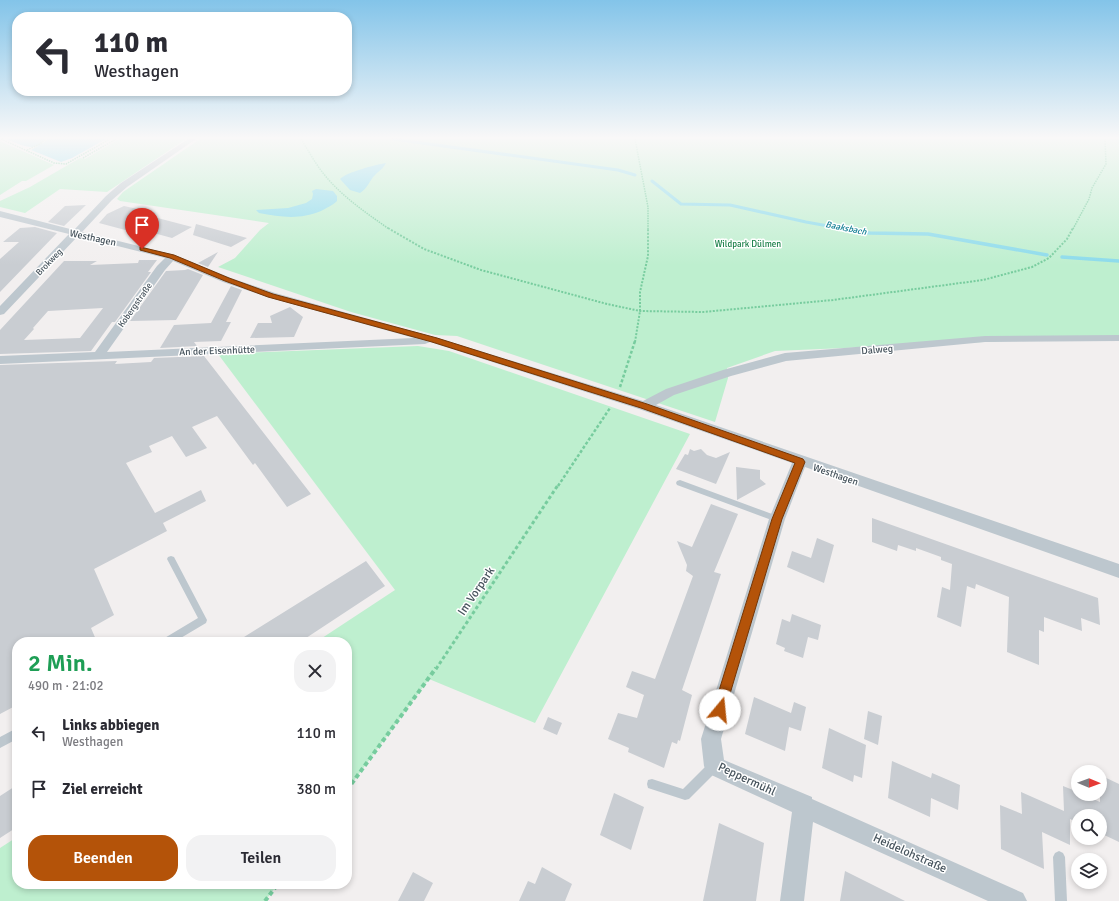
<!DOCTYPE html>
<html lang="de">
<meta charset="utf-8">
<style>
body{margin:0;font-family:Signika,sans-serif;background:#f2f2f3;color:#2b2b33;height:100vh;display:flex;flex-direction:column;font-size:15px;white-space:nowrap}
*{box-sizing:border-box;margin:0}
p{font-size:13px;color:#7c7c81}
.icon{flex:none;width:22px;height:22px;fill:none;stroke:currentColor;stroke-width:2;stroke-linecap:round;stroke-linejoin:round}
.map{position:relative;flex:1;overflow:hidden}
.details{position:absolute;left:12px;top:637px;width:340px;height:252px;display:flex;flex-direction:column;background:#fff;border-radius:16px;box-shadow:0 2px 6px #0003}
.details>*{flex:none}
.guide{position:absolute;left:12px;top:12px;width:340px;height:84px;border-radius:16px;box-shadow:0 2px 6px #0003;background:#fff;color:#2b2b33;overflow:hidden}
.needle{width:26px;rotate:91deg}
.fabs{position:absolute;left:1071px;top:765px;display:grid;gap:8px}
.fabs a{display:grid;place-items:center;width:36px;height:36px;border-radius:50%;background:#fff;box-shadow:0 2px 6px #0003;font-size:20px}
.pin{position:absolute;display:grid;place-items:center;width:34px;height:34px;color:#fff;margin:-41px -17px;border-radius:50% 50% 50% 0;rotate:-45deg;box-shadow:0 0 4px #0007}
.pin .icon{rotate:45deg}
.me{position:absolute;width:44px;margin:-22px;rotate:17deg;stroke-linejoin:round;filter:drop-shadow(0 0 3px #0008)}
.turn{display:flex;align-items:center;gap:14px;height:84px;padding:0 16px;font-size:18px}
.turn .icon{width:52px;height:52px;stroke-width:2.5}
.turn b{display:block;font-size:28px;line-height:34px}
.round{display:grid;place-items:center;flex:none;width:42px;height:42px;border-radius:16px;background:#f2f2f3}
.headline{display:flex;align-items:center;justify-content:space-between;height:68px;padding:0 16px}
h1{font-size:24px;font-weight:600;line-height:30px;color:#1e9e55}
.action{display:flex;gap:8px;margin-top:auto;padding:8px 16px}
.action a{flex:1;height:46px;border-radius:16px;background:#b45309;color:#fff;font-size:16px;font-weight:600;line-height:46px;text-align:center}
.action a+a{background:#f2f2f3;color:#2b2b33}
ul{padding:0;list-style:none}
li{display:flex;align-items:center;gap:12px;height:56px;padding:0 16px}
li div{flex:1}
li b{display:block;font-size:15px}
li em{font-style:normal}
.map>svg:first-child{display:block}
.green{fill:#beefcf}
.water{fill:#8cdbeb}
.lines{fill:none;stroke-linecap:round;stroke-linejoin:round}
.stream-far1{stroke:#8cdbeb;stroke-width:3}
.stream{stroke:#8cdbeb;stroke-width:3.5}
.building{fill:#c9cdd2;fill-rule:evenodd}
.path-far4{stroke:#77cc9e;stroke-width:1.5;stroke-dasharray:1.5 1;stroke-linecap:butt}
.path-far3{stroke:#77cc9e;stroke-width:2;stroke-dasharray:2 1.5;stroke-linecap:butt}
.path-far2{stroke:#77cc9e;stroke-width:2.5;stroke-dasharray:3 2;stroke-linecap:butt}
.path-far1{stroke:#77cc9e;stroke-width:3;stroke-dasharray:3.5 2.5;stroke-linecap:butt}
.path{stroke:#77cc9e;stroke-width:4;stroke-dasharray:4.5 3;stroke-linecap:butt}
.service{fill:#bdc7ce;fill-rule:evenodd}
.minor{fill:#bdc7ce;fill-rule:evenodd}
.route{fill:#b45309;stroke:#753606}
.labels{text-anchor:middle;stroke-width:3;stroke-linejoin:round;paint-order:stroke}
.far-water-label{font-size:9px;font-style:italic;fill:#0e7c92;stroke:#fff}
.far-park-label{font-size:9px;fill:#187e47;stroke:#fff}
.far-street-label{font-size:9px;fill:#47545d;stroke:#fff}
.street-label{font-size:10px;fill:#47545d;stroke:#fff}
.near-street-label{font-size:12px;fill:#47545d;stroke:#fff}
</style>
<div class="map">
<svg width="1119" height="901" viewBox="0 0 1119 901">
<rect width="100%" height="100%" fill="#f2efef"/>
<path class="green" d="M119 139H186L107 192 60 189 25 213 0 207V201L30 187 80 158 85 159Z
M200 139H1119V336L775 351 727 368 728 378 715 422 457 336 435 335 351 312 218 267 235 258 260 230 269 223 120 201 117 199 123 192Z
M0 141 54 165 26 181H22L0 195Z
M418 346 449 351 690 434 535 723 429 679 347 790V642H316L395 590 218 354Z
M17 837V884H278L265 901H0V848Z"/>
<path class="water" d="M6 139H45C36 154 19 144 6 139Z
M47 139H106L72 158 61 162 31 150 46 141Z
M386 163C383 169 379 171 375 175 369 181 368 188 360 193L350 190 340 179C347 172 375 165 386 163Z
M316 189 333 191 337 196V201C332 206 326 208 321 211 299 220 281 217 259 213L256 210 288 208 306 203 312 199 313 194 312 191Z"/>
<g class="lines">
<path class="stream-far1" d="M393 139 618 170 635 175
M652 181 681 204 730 205 806 222 845 229"/>
<path class="stream" d="M839 228 870 233 928 234 1047 255
M1062 257 1119 261"/>
</g>
<path class="building" d="M86 205 64 226 48 222 65 206Z
M124 206 156 213 150 216 192 227 172 238 150 232 144 235 99 223 107 214Z
M196 224 247 238 231 247 193 235Z
M35 227 57 233 0 292V259L19 242H3L20 228Z
M218 252 208 267 198 263Z
M139 260H157L148 272H151L115 322H112L91 351 0 354V330L64 261H97L90 265 138 263ZM103 308 80 338 24 340 34 329 33 328 48 311Z
M188 269 203 275 176 320 130 321 166 271 185 270Z
M231 286 242 290 226 322H231L221 341 194 342 197 346 160 348 174 325 211 323Z
M290 307 303 317 294 337 250 338 258 323H272L270 316Z
M204 356 311 494 287 507 255 463 253 465 217 416 192 427 207 448 186 457 172 436 149 446 152 452 126 463 155 513 201 490 206 501 163 523 167 531 94 569 114 615 91 628 97 642H17V705L0 714V365L117 361 115 364 151 362 154 358Z
M690 449 694 451 701 449 707 455 716 458 730 452 716 484 676 469 685 454 688 455Z
M736 467 760 470V479L766 484 737 500Z
M711 504 738 514 714 572 721 574 682 690 692 695 680 741 678 740 677 744 672 742 664 768 628 752 629 748 608 739 618 713 637 718 644 695 626 687 632 671 655 679 693 576 686 571 687 565 677 541 692 547Z
M872 518 1098 598 1100 625 1081 618 1082 631 1044 617V632L1039 630V665L1007 652 1009 597 976 584 975 589 967 586 961 627 937 617 942 587 950 590 952 564 941 560V557L916 548V551L898 545 897 551 872 542Z
M817 538 834 545 824 583 787 567 792 551 811 558Z
M366 561 385 586 300 642H236Z
M792 614 821 625 818 640 808 637 803 658 784 651 785 648 776 644 782 619 790 622Z
M754 697 791 713 794 702 806 707 801 731 789 727 785 751 745 734Z
M868 711 882 716 878 745 864 739Z
M548 717 562 723 557 735 543 729Z
M829 728 866 745 862 778 854 775 853 782 822 768Z
M892 761 931 778 932 773 960 785 958 810 931 798 930 817 888 798Z
M1100 775 1119 784V842L1100 833V816H1078V823L1070 819V845L1042 832 1044 869 1001 849 1000 805 1022 814 1021 792 1064 811 1063 786 1078 792V794H1082L1100 802Z
M17 785V827L0 838V796Z
M614 793 644 807 631 850 600 835Z
M719 823 764 843 756 901H703Z
M542 867 572 884 565 901H519L528 881 535 884Z
M845 871 905 901H840Z
M413 872 433 883 424 901H398Z"/>
<g class="lines">
<path class="path-far4" d="M1 139 54 163 66 164 110 139
M301 139C308 150 315 163 323 173 341 196 365 212 389 229
M635 139 648 207V229
M27 150 40 144 46 139
M83 158 116 139
M1073 229 1089 199 1092 188 1106 164 1105 139"/>
<path class="path-far3" d="M388 228 424 249 481 270 607 304 640 311 703 312 833 300 983 280 1032 267 1049 258 1067 239 1073 228
M635 342 640 311V292L648 256V228"/>
<path class="path-far2" d="M620 387 635 341
M558 486 610 408"/>
<path class="path-far1" d="M436 669 558 485"/>
<path class="path" d="M347 790 436 668
M265 901 278 884"/>
<path class="service" d="M680 480 780 517 781 519 780 521 777 522 677 485 676 483 677 481Z
M171 556 174 557 207 620 206 623 174 642H161L163 639 198 618 167 559 168 557Z
M17 728V739L0 748V737Z
M713 762 717 763 718 767 717 771 689 799 685 800 648 788 647 784 648 780 652 779 683 789 709 763Z
M1059 851 1063 853 1065 857 1067 901H1055L1053 857 1055 853Z"/>
<path class="minor" d="M188 139H196L127 187 112 200 82 232 175 255 231 278 275 293 438 338 643 401 666 389 723 370 785 353 985 336 1119 335V341L985 342 786 361 731 376 674 395 656 405 1119 564V578L805 467 785 519 721 739 724 760 812 797V799L1023 893 1027 901H988L813 822 804 901H780L792 812 707 773 704 766 701 739 769 519 792 463 639 409 430 342 425 344 0 364V356L95 352 157 266 165 258 78 236 4 314 0 315V306L69 234 0 217V211L74 230 106 196 121 183ZM173 261 223 282 267 297 414 338 107 352 165 270Z"/>
</g>
<linearGradient id="sky" x2="0" y2="1"><stop stop-color="#83c4e9"/><stop offset="0.52" stop-color="#f9f8f8"/><stop offset="1" stop-color="#f9f8f8" stop-opacity="0"/></linearGradient>
<rect width="1119" height="265" fill="url(#sky)"/>
<path class="route" d="M140 247 174 255 229 278 273 294 437 338 647 404 803 459 805 462 782 519 724 714 720 716 715 714 713 710 772 519 795 463 641 408 432 342 268 297 225 281 170 258 140 250Z"/>
<g class="labels">
<g class="far-water-label">
<text transform="translate(846 228) rotate(11)" y="3">Baaksbach</text>
</g>
<g class="far-park-label">
<text x="748" y="247">Wildpark Dülmen</text>
</g>
<g class="far-street-label">
<text transform="translate(49 262) rotate(-46)" y="3">Brokweg</text>
<text transform="translate(135 305) rotate(-55)" y="3">Kobergstraße</text>
</g>
<g class="street-label">
<text transform="translate(93 237) rotate(12)" y="4">Westhagen</text>
<text transform="translate(877 349) rotate(-5)" y="4">Dalweg</text>
<text transform="translate(217 350) rotate(-2)" y="4">An der Eisenhütte</text>
<text transform="translate(836 474) rotate(19)" y="4">Westhagen</text>
</g>
<g class="near-street-label">
<text transform="translate(476 591) rotate(-56)" y="4">Im Vorpark</text>
<text transform="translate(747 779) rotate(25)" y="4">Peppermühl</text>
<text transform="translate(910 853) rotate(24)" y="4">Heidelohstraße</text>
</g>
</g>
</svg>
<div class="fabs">
<a><svg class="needle" viewBox="-14 -14 28 28"><path d="M0-13l5 13h-10z" fill="#e53935"/><path d="M0 13l5-13h-10z" fill="#7c7c81"/></svg></a>
<a><svg class="icon" aria-label="search" viewBox="0 0 24 24"><circle cx="10" cy="10" r="6"/><path d="M15 15l6 6"/></svg></a>
<a><svg class="icon" aria-label="layers" viewBox="0 0 24 24"><path d="M12 4l9 5-9 5-9-5zM3 14l9 5 9-5"/></svg></a>
</div>
<div class="pin" style="left:142px;top:249px;background:#d93025"><svg class="icon" aria-label="arrive" viewBox="0 0 24 24"><path d="M6 21V4h12l-3 4 3 4H6"/></svg></div>
<svg class="me" style="left:720px;top:710px" viewBox="-20 -20 40 40"><circle r="19" fill="#fff"/><path d="M0-13L10 11 0 6-10 11z" fill="#b45309"/></svg>
<div class="guide">
<div class="turn"><svg class="icon" aria-label="left" viewBox="0 0 24 24"><path d="M17 20v-9H6M10 6l-5 5 5 5"/></svg><div><b>110 m</b>Westhagen</div></div>
</div>
<section class="details">
<div class="headline"><div><h1>2 Min.</h1><p>490 m · 21:02</p></div><a class="round"><svg class="icon" aria-label="close" viewBox="0 0 24 24"><path d="M6 6l12 12M18 6L6 18"/></svg></a></div>
<ul>
<li><svg class="icon" aria-label="left" viewBox="0 0 24 24"><path d="M17 20v-9H6M10 6l-5 5 5 5"/></svg><div><b>Links abbiegen</b><p>Westhagen</p></div><em>110 m</em></li>
<li><svg class="icon" aria-label="arrive" viewBox="0 0 24 24"><path d="M6 21V4h12l-3 4 3 4H6"/></svg><div><b>Ziel erreicht</b></div><em>380 m</em></li>
</ul>
<div class="action"><a>Beenden</a><a>Teilen</a></div>
</section>
</div>
